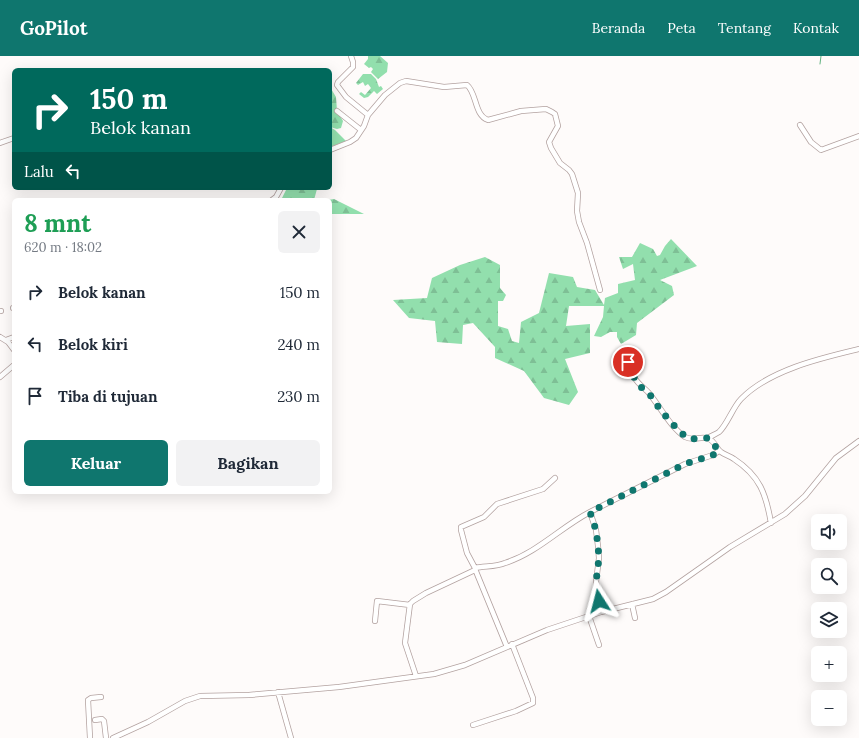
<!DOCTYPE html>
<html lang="id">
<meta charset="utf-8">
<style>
body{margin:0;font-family:Lora,serif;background:#f2f2f3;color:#1f2937;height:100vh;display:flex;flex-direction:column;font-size:15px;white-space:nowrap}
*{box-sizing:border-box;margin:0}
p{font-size:13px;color:#747a83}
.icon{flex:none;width:22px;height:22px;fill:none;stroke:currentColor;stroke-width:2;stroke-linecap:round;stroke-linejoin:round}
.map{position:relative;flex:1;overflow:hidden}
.panel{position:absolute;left:12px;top:142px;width:320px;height:296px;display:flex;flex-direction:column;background:#fff;border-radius:6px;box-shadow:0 4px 16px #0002}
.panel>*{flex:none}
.banner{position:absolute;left:12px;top:12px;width:320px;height:122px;border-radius:6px;box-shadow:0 4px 16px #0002;background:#00695c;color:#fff;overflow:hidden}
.buttons{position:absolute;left:811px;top:458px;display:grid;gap:8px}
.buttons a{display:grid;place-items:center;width:36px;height:36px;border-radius:6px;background:#fff;box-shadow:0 4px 16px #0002;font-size:20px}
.pin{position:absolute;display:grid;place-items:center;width:34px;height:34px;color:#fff;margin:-17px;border:2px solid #fff;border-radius:50%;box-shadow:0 1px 4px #0007}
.me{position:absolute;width:44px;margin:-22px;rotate:351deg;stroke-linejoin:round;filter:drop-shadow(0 0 3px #0008)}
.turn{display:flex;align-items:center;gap:14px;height:84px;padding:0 12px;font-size:18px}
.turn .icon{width:52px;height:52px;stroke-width:2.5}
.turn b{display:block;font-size:28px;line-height:34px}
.then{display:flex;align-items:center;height:38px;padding:0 12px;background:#0003;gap:8px;font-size:15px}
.round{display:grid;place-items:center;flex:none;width:42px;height:42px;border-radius:6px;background:#f2f2f3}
.headline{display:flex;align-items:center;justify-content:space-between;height:68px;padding:0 12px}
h1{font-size:24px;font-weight:700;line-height:30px;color:#1e9e55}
.cta{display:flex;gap:8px;margin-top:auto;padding:8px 12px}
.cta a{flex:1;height:46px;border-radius:6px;background:#0f766e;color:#fff;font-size:16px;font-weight:700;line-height:46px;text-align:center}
.cta a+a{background:#f2f2f3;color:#1f2937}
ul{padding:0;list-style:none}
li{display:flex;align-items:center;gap:12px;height:52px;padding:0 12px}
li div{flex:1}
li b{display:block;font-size:15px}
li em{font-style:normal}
header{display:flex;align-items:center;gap:24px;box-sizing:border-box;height:56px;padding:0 20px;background:#0f766e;color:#fff}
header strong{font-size:19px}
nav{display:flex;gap:22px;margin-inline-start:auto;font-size:14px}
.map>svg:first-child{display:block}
.grass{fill:#92dfad}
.forest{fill:url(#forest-firs)}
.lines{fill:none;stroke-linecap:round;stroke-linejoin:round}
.stream{stroke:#63b381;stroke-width:1}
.minor-casing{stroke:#b3a2a0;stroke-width:6}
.minor{stroke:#fff;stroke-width:4.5}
.route{stroke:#0f766e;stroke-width:7;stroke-dasharray:0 12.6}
</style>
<header>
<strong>GoPilot</strong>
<nav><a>Beranda</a><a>Peta</a><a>Tentang</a><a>Kontak</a></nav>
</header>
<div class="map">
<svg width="859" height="682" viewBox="0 0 859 682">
<defs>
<pattern id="forest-firs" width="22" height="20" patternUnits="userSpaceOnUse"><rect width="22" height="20" fill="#92dfad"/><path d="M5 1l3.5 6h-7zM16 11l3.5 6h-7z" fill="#7ebf95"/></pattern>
</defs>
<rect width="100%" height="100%" fill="#fefbfa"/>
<path class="grass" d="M330 71 335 74 346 85 330 91Z"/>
<path class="forest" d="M368 0H380L388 7 387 16 378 23 371 16 373 13 371 11 369 12 364 8 368 3Z
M363 18H371L376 23 379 31 381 30 383 33 377 38 374 35 368 41 364 42 359 38 361 36 365 39 371 32 368 28 365 30 363 26 358 29 356 27Z
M330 31 336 41 337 55 343 65 341 72 337 73 330 71Z
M287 132 317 133 314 144H281Z
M334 143 364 158H330V144H328Z
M671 183 697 210 660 224 672 230 674 239 637 267 636 279 621 288 617 281V276H610L601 281 594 280 603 261 604 250H569L566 270 590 268V297L565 303 578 336 569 349 544 342 524 315 495 302V291L473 267 463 269 462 288 437 286 435 265 409 262 393 244 427 242 432 222 460 209 485 201 500 209V232L506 239 503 245H498V270L508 273 512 285 519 287 521 266 539 257 549 217 573 221 577 231 595 234 604 249 605 242 618 237V228L635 224 633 208 623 213 619 201H632L640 187 653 193 657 200 660 199 665 190Z"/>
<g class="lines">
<path class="stream" d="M820 8 821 0"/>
<g class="minor-casing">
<path id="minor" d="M351 0 353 6V11L338 26 337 29 346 41 368 59
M337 55 361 74
M800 69 811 86 821 94 859 80
M0 87 14 82
M330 94 350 86 356 82 364 70 368 59 385 39 400 27 406 25 444 31 467 29C477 37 474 59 488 64L521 55 546 53 552 56 555 58 558 70 549 86 551 92 560 107 569 114 572 118 578 137 577 155 579 166 587 187 600 234
M272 144 276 141 281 132
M13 252H14
M0 255H1
M0 281 8 286 14 294
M6 284 14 281
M626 298C628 306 630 313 634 321 638 328 643 331 648 336 660 350 670 371 685 381 694 386 702 379 709 383 715 385 716 393 721 396 725 399 730 400 734 403 760 420 766 438 771 467
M0 321 14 309
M708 382C711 380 716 378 719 376 727 369 733 351 741 343 769 314 821 302 859 293
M555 422 543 433 497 448 484 461 461 471V474L467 497 475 512C485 510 496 511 505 507 537 497 561 471 590 456
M475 513 507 591
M632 548 635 562
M601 556 596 526 599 502 598 490 596 474 590 456 685 408 713 399 719 395
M589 560 599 589
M375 565 377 545 410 549
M416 620 405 587 410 548 413 545 426 537 475 514
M278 636 291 682
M95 664 102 663 104 665 106 682
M473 669 516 655 533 647V642L512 588
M90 682 88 644 91 642 101 641
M113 682 148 666 185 645 200 640 249 639 339 631 434 618 465 609 547 574 601 556 653 543 666 536 730 491 785 458 805 440 836 402 859 385"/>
</g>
<use href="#minor" class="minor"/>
</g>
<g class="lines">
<path class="route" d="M599 545 596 526 599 502 598 490 596 474 590 456 685 408 713 399 719 395 712 386 708 382 690 383 681 377 662 356 648 336 642 332 634 321 628 306"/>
</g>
</svg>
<div class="buttons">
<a><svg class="icon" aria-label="sound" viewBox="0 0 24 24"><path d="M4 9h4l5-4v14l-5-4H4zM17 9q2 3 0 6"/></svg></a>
<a><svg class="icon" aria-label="search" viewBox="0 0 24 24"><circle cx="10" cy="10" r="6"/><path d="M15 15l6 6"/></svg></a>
<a><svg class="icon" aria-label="layers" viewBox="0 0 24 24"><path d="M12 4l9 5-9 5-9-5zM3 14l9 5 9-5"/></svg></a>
<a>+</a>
<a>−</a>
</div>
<div class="pin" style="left:628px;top:306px;background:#d93025"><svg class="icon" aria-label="arrive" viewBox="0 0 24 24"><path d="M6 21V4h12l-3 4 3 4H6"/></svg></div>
<svg class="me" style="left:599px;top:545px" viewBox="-20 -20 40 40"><path d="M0-17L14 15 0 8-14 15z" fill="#0f766e" stroke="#fff" stroke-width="4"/></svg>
<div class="banner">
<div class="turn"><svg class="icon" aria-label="right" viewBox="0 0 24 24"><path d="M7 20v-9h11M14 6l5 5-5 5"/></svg><div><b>150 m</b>Belok kanan</div></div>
<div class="then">Lalu<svg class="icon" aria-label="left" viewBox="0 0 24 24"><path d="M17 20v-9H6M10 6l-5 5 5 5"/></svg></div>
</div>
<section class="panel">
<div class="headline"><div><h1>8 mnt</h1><p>620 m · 18:02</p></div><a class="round"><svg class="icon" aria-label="close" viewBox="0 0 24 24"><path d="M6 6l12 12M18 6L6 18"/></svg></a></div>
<ul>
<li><svg class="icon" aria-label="right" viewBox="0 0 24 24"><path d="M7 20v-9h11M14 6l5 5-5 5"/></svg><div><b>Belok kanan</b></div><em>150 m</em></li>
<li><svg class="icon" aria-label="left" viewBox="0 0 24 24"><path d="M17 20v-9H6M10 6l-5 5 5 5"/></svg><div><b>Belok kiri</b></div><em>240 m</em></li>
<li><svg class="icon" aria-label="arrive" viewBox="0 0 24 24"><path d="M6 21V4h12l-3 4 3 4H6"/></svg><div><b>Tiba di tujuan</b></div><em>230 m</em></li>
</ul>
<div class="cta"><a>Keluar</a><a>Bagikan</a></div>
</section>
</div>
